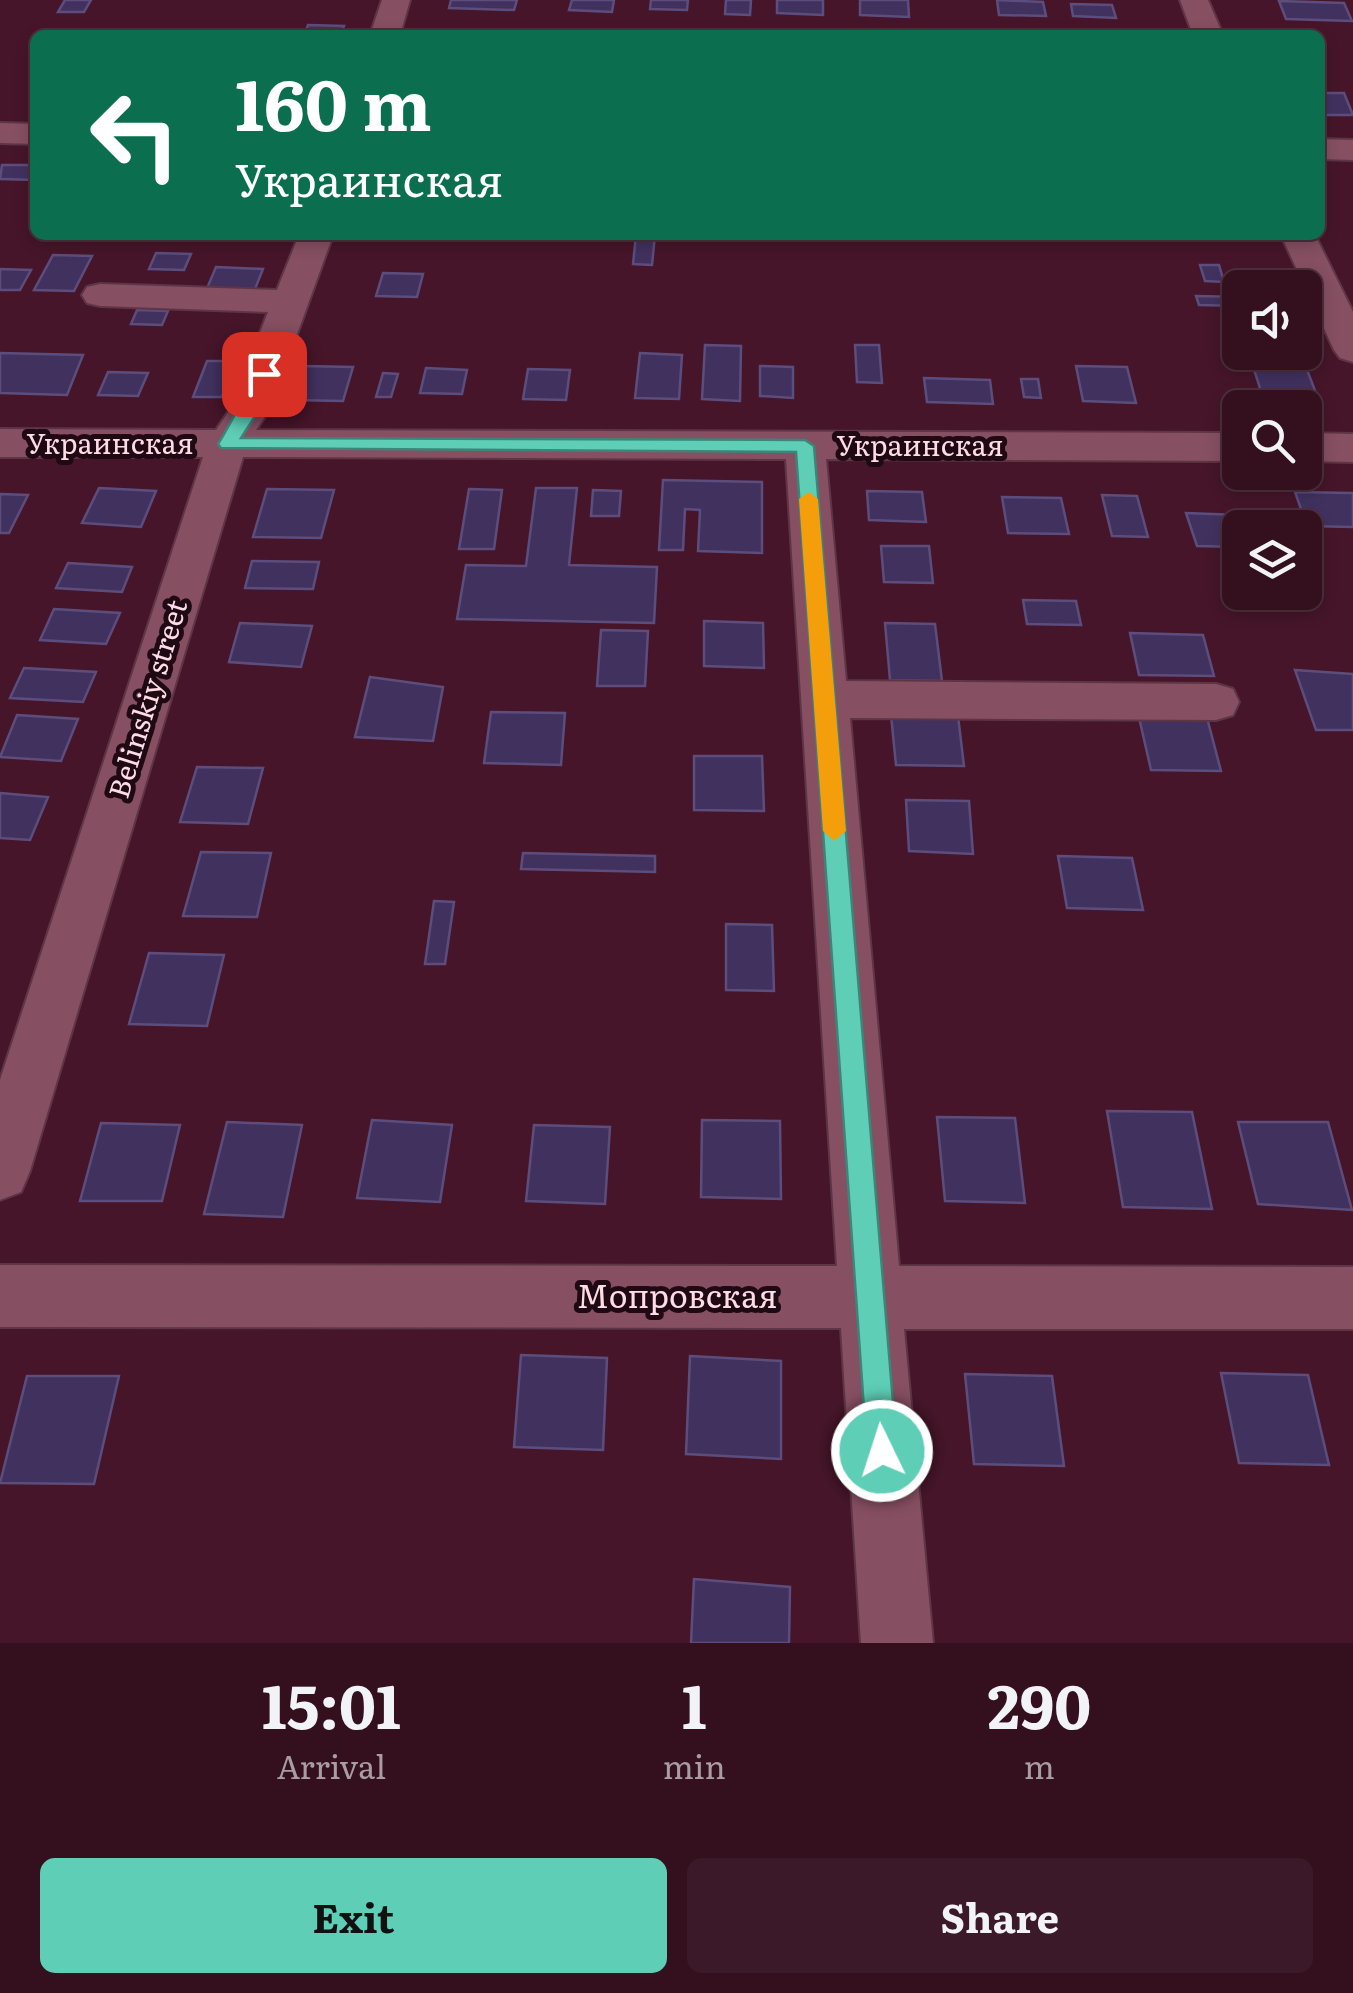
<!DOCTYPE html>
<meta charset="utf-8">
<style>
body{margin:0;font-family:Literata,serif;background:#3c1928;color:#f1f3f6;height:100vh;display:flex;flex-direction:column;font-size:38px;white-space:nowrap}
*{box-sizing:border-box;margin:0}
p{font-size:32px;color:#a99da4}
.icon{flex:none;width:55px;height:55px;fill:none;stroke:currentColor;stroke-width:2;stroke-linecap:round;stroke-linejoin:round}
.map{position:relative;height:1643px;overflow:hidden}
.drawer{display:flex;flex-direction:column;background:#34101f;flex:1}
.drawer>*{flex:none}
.banner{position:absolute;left:30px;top:30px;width:1295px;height:210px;border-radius:15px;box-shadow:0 5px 15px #0003,0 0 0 2px #4e303d;background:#0b6e4f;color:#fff;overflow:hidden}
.tools{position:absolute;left:1222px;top:270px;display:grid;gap:20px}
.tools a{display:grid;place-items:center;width:100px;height:100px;border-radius:15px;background:#34101f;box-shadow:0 5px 15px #0003,0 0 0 2px #4e303d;font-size:50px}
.pin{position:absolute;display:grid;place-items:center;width:85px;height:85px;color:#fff;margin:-42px;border-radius:20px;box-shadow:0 5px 15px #0006}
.me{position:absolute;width:110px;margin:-55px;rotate:356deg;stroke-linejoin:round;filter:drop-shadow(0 0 8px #0008)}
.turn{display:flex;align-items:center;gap:35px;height:210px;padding:0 40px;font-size:45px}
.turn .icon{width:130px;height:130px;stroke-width:2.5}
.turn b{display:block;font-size:70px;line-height:85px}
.eta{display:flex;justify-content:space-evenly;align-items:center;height:170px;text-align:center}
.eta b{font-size:60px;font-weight:700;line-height:70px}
.cta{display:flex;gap:20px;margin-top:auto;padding:20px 40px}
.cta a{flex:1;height:115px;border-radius:15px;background:#5eceb7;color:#111;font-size:40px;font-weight:700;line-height:115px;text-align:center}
.cta a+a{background:#3c1928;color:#f1f3f6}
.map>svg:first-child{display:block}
.building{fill:#41315f;stroke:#5c4d7d;stroke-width:2.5}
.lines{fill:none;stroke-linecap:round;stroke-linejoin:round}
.minor-casing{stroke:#5d3545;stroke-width:4}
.minor{fill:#864f62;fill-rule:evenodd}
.route{fill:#5eceb7;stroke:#3d8677;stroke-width:2.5}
.slow{fill:#f59e0b}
.labels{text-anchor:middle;stroke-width:10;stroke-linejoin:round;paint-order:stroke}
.street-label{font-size:28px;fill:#fedce6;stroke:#1f0912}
.near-street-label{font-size:32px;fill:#fedce6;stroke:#1f0912}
</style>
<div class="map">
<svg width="1353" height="1643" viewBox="0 0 1353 1643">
<rect width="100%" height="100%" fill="#461529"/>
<path class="building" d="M65 0H91L84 12H58Z
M451 0H517L514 10 449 8Z
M572 0H614L612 12 569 10Z
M651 0H688L687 10 650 9Z
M726 0H751L750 15 725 14Z
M777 0H823V15L777 13Z
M860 0H908L909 17 860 15Z
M997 0 1043 2 1046 16 999 15Z
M1279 1 1344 3 1352 21 1286 19Z
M1071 4 1112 5 1116 18 1073 16Z
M308 25 344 26 340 35H304Z
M1320 93H1344L1353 115H1320Z
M2 165H35V180L0 179Z
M636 235H655L652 265 633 264Z
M156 253 191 254 184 270 149 269Z
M53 255 92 256 74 291 34 290Z
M1200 265H1219L1224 282 1205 281Z
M216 267 263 269 253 294 205 293Z
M0 269 31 270 20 290H0Z
M383 273 423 274 417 297 376 296Z
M1196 296 1240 297V306L1199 305Z
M137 310 168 311 162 325 131 324Z
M705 345 741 346 740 401 702 399Z
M855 345H879L882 383 857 382Z
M0 353 83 355 67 395 0 393Z
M640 353 682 355 679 399 635 398Z
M1250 357 1303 359 1322 409 1266 407Z
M207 361H235L222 397H193Z
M303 366 353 367 343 401 292 400Z
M760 366 793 367V398L760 396Z
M1076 366 1127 367 1136 403 1083 401Z
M426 368 467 370 462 394 420 393Z
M528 369 570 370 566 400 523 399Z
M108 372 148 373 138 396 98 395Z
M383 373 398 374 391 397H376Z
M924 378 990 380 993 404 927 402Z
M1021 379H1038L1041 398 1024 397Z
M663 480 762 482V553L698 551 700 510 685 509 683 550H659Z
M99 488 156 491 141 527 82 523Z
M536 488H577L569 565 657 567 654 623 457 619 466 565 526 566Z
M267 489 334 490 321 538 253 537Z
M469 489 502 490 494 549H459Z
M593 490 621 491 619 516H591Z
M867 491 922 492 926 522 869 520Z
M1295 492 1353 493V527L1307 526Z
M0 494 28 495 9 533H0Z
M1102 495 1137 496 1148 537 1112 536Z
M1002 497 1061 498 1069 534 1008 533Z
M1186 513 1264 516 1267 528H1240V547L1197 546Z
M881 546H929L933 583 884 582Z
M252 561 319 562 313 589 245 588Z
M68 563 132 567 122 592 56 588Z
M1023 600 1076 601 1081 625 1027 624Z
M54 609 120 613 106 644 40 640Z
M704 621 763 623 764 668 704 666Z
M240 623 312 626 301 667 229 662Z
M885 623 935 624 942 681 890 680Z
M601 630 648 631 645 686H597Z
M1130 633 1203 635 1214 676 1139 675Z
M24 668 96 672 83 702 10 698Z
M1295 670 1353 674V730H1316Z
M370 677 443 687 433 741 355 737Z
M491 712 565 713 561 765 484 763Z
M1138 713 1206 714 1221 771 1151 770Z
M17 715 78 719 61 761 0 757Z
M891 715 958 716 964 766 896 765Z
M694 756H762L764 811 694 810Z
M197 767 263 768 248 824 180 822Z
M0 793 48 797 30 840 0 838Z
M906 800 969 801 973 854 909 851Z
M201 852 271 853 257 917 183 916Z
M523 853 655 856V872L521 869Z
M1058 856 1132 858 1143 910 1067 908Z
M434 901 454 902 445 964H425Z
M726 924 772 925 774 991 726 990Z
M149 953 224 955 207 1026 129 1024Z
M1107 1111 1192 1112 1212 1209 1123 1207Z
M937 1117 1015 1118 1025 1203 945 1201Z
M372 1120 452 1125 440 1202 357 1198Z
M702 1120 780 1121 781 1199 701 1197Z
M227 1122 302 1125 283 1217 204 1214Z
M1238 1122H1328L1352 1210 1258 1204Z
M101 1123 180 1125 162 1201H80Z
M534 1125 610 1127 605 1204 526 1201Z
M521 1355 607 1358 603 1450 514 1447Z
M690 1356 781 1361V1459L686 1454Z
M1221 1373 1308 1375 1329 1465 1239 1463Z
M965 1374 1052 1376 1064 1466 974 1464Z
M27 1376H119L94 1484 0 1483Z
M694 1579 790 1587 789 1643H691Z"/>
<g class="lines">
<g class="minor-casing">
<path id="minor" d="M382 0H410L400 35H370Z
M1180 0H1208L1223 35H1193Z
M0 123 35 124V144L0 143Z
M1320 139 1353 140V160L1320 159Z
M299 235H333L270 409 256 430 1240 433V461L826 459 846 681 1216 684 1233 689 1239 702 1233 715 1216 720 850 718 899 1266 1353 1267V1329H904L933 1643H861L841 1328 0 1327V1265L837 1266 786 459 243 457 30 1171 21 1192 0 1200V1080L203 457H0V429L216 430 231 408 268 312 100 306 87 303 82 295 87 287 100 284 277 290Z
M1281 235H1315L1353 312V362L1340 358 1334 350Z
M1305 433 1353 434V462L1305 461Z"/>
</g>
<use href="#minor" class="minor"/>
</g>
<path class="route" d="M264 368 273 374 259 410 241 438 805 440 814 446 897 1451 893 1462 882 1466 872 1462 867 1451 796 452 221 448 218 444C227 431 257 371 264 368Z"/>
<path class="slow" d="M809 492 818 499 846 831 834 841 823 831 799 499Z"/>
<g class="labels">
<g class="street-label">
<text x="110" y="454">Украинская</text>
<text x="920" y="456">Украинская</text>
<text transform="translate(148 699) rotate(-73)" y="10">Belinskiy street</text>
</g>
<g class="near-street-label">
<text x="677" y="1308">Мопровская</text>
</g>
</g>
</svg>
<div class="tools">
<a><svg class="icon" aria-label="sound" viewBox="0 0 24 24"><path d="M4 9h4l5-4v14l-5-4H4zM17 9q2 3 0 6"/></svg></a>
<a><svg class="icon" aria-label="search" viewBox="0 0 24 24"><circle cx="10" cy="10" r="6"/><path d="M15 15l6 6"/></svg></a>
<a><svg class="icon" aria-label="layers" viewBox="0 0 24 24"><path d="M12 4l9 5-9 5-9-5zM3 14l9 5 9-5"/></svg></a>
</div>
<div class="pin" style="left:264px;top:374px;background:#d93025"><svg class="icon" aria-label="arrive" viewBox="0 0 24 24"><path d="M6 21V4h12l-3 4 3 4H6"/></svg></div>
<svg class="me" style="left:882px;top:1451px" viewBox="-20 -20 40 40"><circle r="17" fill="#5eceb7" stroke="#fff" stroke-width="3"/><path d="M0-11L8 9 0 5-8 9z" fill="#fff"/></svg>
<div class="banner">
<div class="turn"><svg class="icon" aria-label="left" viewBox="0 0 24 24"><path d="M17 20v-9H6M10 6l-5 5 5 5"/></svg><div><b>160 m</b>Украинская</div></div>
</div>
</div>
<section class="drawer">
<div class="eta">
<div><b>15:01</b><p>Arrival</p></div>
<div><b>1</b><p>min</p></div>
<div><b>290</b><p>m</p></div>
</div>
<div class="cta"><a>Exit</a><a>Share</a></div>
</section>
